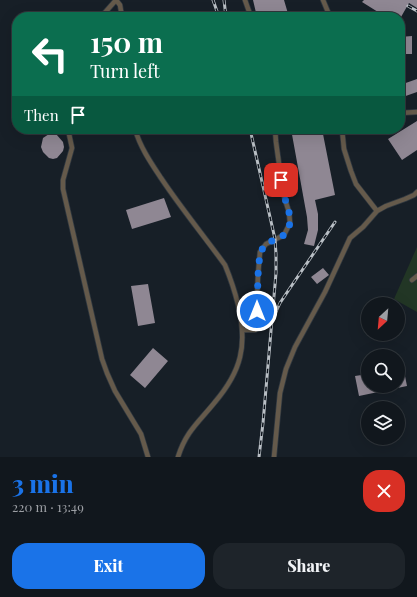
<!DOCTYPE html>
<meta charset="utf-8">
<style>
body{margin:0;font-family:"Playfair Display",serif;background:#1e242a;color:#f1f3f6;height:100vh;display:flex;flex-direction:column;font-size:15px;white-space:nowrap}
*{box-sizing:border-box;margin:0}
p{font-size:13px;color:#9c9fa4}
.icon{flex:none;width:22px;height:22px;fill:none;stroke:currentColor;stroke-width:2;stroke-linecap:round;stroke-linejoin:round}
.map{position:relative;height:457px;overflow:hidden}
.sheet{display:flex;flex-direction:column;background:#11171d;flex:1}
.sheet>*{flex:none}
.top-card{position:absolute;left:12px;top:12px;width:393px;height:122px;border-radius:16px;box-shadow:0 4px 16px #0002,0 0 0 1px #30363b;background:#0b6e4f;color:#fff;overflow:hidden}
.needle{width:26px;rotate:206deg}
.buttons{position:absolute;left:361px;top:297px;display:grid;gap:8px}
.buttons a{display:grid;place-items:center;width:44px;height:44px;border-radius:50%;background:#11171d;box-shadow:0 4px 16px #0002,0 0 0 1px #30363b;font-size:20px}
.pin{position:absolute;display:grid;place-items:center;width:34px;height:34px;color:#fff;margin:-17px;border-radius:8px;box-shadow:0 2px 6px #0006}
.me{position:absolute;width:44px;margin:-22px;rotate:0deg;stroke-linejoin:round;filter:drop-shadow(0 0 3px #0008)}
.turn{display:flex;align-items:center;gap:14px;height:84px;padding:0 12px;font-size:18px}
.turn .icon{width:52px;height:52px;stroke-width:2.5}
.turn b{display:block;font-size:28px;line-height:34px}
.then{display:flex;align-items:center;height:38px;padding:0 12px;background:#0003;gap:8px;font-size:15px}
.round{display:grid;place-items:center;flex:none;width:42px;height:42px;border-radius:16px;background:#1e242a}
.headline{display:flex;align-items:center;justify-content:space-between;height:68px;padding:0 12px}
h1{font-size:24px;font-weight:800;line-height:30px;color:#1a73e8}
.button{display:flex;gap:8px;margin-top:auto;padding:8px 12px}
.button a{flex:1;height:46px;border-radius:16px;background:#1a73e8;color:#fff;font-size:16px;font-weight:800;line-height:46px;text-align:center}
.button a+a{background:#1e242a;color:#f1f3f6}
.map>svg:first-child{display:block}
.green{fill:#223625}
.building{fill:#8f8793}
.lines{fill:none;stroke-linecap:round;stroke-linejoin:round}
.street-casing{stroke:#313941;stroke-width:6}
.street{stroke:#655a4b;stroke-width:4.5}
.rail-casing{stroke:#b9bfc5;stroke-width:3}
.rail{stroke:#0e151d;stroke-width:1.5;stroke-dasharray:4.5;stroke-linecap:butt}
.route{stroke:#1a73e8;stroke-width:7;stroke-dasharray:0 12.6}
</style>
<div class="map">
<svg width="417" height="457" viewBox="0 0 417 457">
<rect width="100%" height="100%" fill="#171f27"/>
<path class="green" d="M417 247V312L394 299Z"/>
<path class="building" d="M253 0H284L289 17H257Z
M364 0H417V8L409 3 401 17H386L362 2Z
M412 36V54H400V37Z
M417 79V92L400 98V85Z
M417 121V150L402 160 388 139Z
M291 129H322L335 195 315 200 318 214V230L314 246 304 244 308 230 307 217Z
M49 134H56L63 142 64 147 63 151 57 158 53 159 49 158 43 152 41 147 43 138Z
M164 198 171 217 132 229 126 210Z
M323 268 329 275 317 284 311 277Z
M148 284 155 323 138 326 131 286Z
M153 348 168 361 145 388 130 375Z
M398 368H400L404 371 407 386 359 396 355 376 368 374V386H398Z"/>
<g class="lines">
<g class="street-casing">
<path id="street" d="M116 0 120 5 122 17
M245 0 251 17
M323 0 328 12 329 17
M101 17 116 0
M400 113 417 112
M68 129 72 148 63 180V189L102 359 107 373 115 391 141 434 148 457
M135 129C140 147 151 163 161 178 181 208 204 236 225 265 236 292 247 329 240 357 236 374 226 389 215 402 199 422 186 431 178 457
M342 129 344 149 351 171 356 184 377 211
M343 133 350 129
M412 280 417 276
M242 330H255L256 323 258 275 260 252 266 244 284 235 290 223 289 212 283 193 276 142 275 129
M274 457 280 393 286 369 295 347 325 292 350 238 363 227 377 211 386 206 405 199 414 195 417 192"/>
</g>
<use href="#street" class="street"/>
<g class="rail-casing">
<path id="rail" d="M213 0 219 17
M224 0 226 17
M408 6 417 11
M250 129 275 239 276 254V273L263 423 259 457
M275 314 280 303 288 291 335 222"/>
</g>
<use href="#rail" class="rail"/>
</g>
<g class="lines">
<path class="route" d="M257 311 258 275 260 252 266 244 284 235 287 229 290 224 289 212 283 192 281 180"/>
</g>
</svg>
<div class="buttons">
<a><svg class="needle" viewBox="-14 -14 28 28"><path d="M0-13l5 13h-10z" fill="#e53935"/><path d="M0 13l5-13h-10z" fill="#9c9fa4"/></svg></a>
<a><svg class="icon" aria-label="search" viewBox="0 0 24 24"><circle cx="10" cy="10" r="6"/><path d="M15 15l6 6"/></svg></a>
<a><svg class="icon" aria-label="layers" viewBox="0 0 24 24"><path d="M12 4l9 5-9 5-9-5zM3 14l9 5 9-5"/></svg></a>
</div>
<div class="pin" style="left:281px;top:180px;background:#d93025"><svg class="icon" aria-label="arrive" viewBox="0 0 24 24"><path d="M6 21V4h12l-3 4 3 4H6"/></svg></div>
<svg class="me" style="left:257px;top:311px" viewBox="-20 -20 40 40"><circle r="17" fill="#1a73e8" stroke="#fff" stroke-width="3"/><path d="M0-11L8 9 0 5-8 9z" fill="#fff"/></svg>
<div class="top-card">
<div class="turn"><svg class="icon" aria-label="left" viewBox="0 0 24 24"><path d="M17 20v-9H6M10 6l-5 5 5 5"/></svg><div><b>150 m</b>Turn left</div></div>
<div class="then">Then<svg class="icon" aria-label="arrive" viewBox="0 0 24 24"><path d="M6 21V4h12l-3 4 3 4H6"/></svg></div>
</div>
</div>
<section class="sheet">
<div class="headline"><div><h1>3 min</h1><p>220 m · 13:49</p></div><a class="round" style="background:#d93025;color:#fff"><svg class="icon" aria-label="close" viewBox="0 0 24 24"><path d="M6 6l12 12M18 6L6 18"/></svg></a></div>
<div class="button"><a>Exit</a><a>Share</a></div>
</section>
